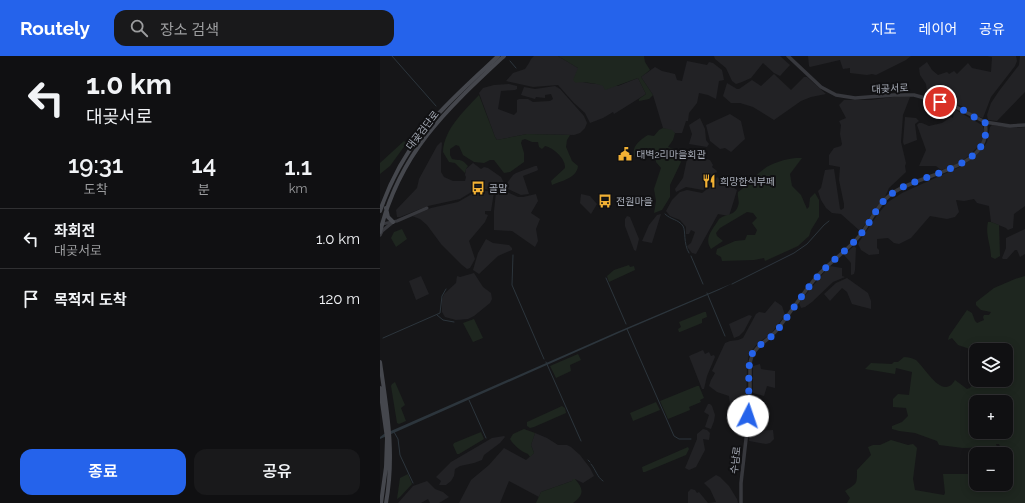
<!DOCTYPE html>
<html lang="ko">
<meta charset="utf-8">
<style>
body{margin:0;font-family:Raleway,"Noto Sans KR",sans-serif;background:#19191b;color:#f1f3f6;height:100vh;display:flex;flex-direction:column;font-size:15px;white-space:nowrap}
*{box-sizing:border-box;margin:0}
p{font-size:13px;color:#9c9d9f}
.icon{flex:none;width:22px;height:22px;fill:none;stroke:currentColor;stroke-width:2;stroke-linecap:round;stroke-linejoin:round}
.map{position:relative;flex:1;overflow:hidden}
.drawer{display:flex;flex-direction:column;background:#101012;width:380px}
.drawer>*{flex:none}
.banner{background:#101012;color:#f1f3f6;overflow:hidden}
.controls{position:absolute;left:589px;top:287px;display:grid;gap:8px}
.controls a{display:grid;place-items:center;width:44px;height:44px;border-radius:8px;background:#101012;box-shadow:0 2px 10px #0003,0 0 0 1px #303032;font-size:20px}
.pin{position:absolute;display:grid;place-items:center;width:34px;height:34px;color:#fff;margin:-17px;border:2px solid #fff;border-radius:50%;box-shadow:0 1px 4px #0007}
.me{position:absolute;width:44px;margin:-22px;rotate:4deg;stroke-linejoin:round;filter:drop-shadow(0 0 3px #0008)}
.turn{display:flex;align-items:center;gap:14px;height:84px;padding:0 20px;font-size:18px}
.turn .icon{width:52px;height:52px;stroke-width:2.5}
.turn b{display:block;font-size:28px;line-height:34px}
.eta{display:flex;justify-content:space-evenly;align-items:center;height:68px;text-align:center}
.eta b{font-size:24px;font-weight:600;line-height:28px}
.cta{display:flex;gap:8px;margin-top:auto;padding:8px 20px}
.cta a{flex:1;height:46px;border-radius:12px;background:#2563eb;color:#fff;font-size:16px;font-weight:600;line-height:46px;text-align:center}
.cta a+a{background:#19191b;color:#f1f3f6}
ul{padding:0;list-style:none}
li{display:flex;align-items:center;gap:12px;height:60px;padding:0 20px;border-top:1px solid #303032}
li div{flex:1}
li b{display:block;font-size:15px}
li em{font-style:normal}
header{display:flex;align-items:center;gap:24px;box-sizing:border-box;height:56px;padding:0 20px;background:#2563eb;color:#fff}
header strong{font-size:19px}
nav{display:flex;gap:22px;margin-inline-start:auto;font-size:14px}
.search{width:280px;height:36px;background:#19191b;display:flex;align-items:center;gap:10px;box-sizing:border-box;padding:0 14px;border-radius:12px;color:#9c9d9f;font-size:15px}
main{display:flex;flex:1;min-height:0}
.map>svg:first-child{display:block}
.built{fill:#222225}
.green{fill:#1e261f;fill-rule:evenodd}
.water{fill:#2c353c}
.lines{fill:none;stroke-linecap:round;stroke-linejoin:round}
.stream{stroke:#2c353c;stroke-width:1}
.minor{stroke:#37383d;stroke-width:3}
.tertiary{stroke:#37383d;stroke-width:3.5}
.secondary{stroke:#45474d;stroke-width:4}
.route{stroke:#2563eb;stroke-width:7;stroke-dasharray:0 12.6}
.labels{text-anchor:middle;stroke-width:4;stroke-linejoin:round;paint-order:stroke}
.street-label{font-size:10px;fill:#a8adb8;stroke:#111113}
.poi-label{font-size:10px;fill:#a8adb8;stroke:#111113;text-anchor:start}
</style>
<header>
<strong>Routely</strong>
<div class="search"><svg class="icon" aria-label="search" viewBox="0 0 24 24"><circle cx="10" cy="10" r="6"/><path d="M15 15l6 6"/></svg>장소 검색</div>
<nav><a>지도</a><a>레이어</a><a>공유</a></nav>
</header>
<main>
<section class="drawer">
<div class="banner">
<div class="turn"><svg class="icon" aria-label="left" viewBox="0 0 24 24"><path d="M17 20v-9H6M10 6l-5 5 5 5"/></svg><div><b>1.0 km</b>대곶서로</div></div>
</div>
<div class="eta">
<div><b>19:31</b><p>도착</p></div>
<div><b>14</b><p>분</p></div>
<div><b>1.1</b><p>km</p></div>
</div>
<ul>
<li><svg class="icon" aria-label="left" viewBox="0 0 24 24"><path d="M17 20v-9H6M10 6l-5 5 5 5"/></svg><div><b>좌회전</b><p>대곶서로</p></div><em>1.0 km</em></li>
<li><svg class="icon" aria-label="arrive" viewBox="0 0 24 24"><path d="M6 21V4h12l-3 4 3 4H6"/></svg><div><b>목적지 도착</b></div><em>120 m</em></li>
</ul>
<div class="cta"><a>종료</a><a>공유</a></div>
</section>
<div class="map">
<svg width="645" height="447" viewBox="0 0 645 447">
<rect width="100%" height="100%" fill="#161618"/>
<path class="built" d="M154 0H178L198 12 199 25 207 27 238 30 258 22 266 38 234 58 233 56 223 62 210 67 205 57 194 47 178 29 153 31 126 25 133 17 145 13 149 7 151 3Z
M334 0H400L410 9 400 20 394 17 383 7 371 22 362 26 356 28 352 25 346 12 335 3Z
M428 0H531L526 4 496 19 492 18 487 19 470 17V12L463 13 460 4 430 11 429 10Z
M607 0H636L637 5 635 10 611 41 603 62 591 58 584 51 554 40 552 37 547 36 546 28 540 19 539 12 547 6 552 14 558 19 567 16 569 18 574 15 577 18 588 7 592 12 611 16 612 1Z
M640 0H645V36L617 65 608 64 607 59 611 47 619 35 639 9Z
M307 5 327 9 329 6 333 7 342 14 344 24 339 25 336 43 328 39 319 37 317 47 309 57 308 65H306L302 77H295L283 72 273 39 261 21 275 11 282 15 295 18 297 24 302 25Z
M394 18 411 34 424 21H427L446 38 431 41 421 45 394 64 373 51 360 47H351L343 40 347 27 357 33H359L372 24 381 30Z
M129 28 137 30V33L135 34 121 35 118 53 134 59 137 56V44L139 43H148L153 46 170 45 173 43 171 38 165 39V42L156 41 155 43 141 39 144 31 155 33 175 30 180 33 204 60 207 67 205 72 200 77 194 79 147 78 117 84 115 81 99 37 103 32 114 29Z
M519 40 530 41 523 59 521 86 526 107 525 110 526 116 509 132 505 141 495 153 484 170 480 175 461 158 452 157 446 152 441 144 438 135 441 132 445 114 454 113 460 153 461 154 464 152V148L459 124 460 111 449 109V99L454 92 461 90 462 88 460 78 461 69 459 65 466 62 459 49 464 44H491Z
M574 53 602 69 604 73V82L601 88 586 102 571 111 561 114 556 110H539L546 94 537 69 539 67H542L549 70 562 67 571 61 573 62Z
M350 58 361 65 365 83 351 96 345 92 340 93 330 85 326 69Z
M525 61 536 62 539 65 535 68 537 84 524 89 523 86Z
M320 62 325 73 326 84 329 88 327 91 309 88 312 78 309 69Z
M612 69 635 72 645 71V150L634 158 633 172 628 174 626 172 611 166 609 150 597 147 594 143 584 145 576 144 579 156 575 161 567 163 550 160 531 182 519 188 514 187 508 182 497 183V192L499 194V198L489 199 481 194 478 188 479 186 498 158 508 146 522 137 584 109 603 92 607 86 610 71Z
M61 86 62 87 61 99V116L64 121 73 125H85L86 121 85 119 86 113 93 107 101 113 104 111 108 112 121 121 124 127H127L133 119 136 117 155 110H157L158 114 156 115 143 120 149 138 141 139 128 133 112 134 98 132 80 143 48 150 20 161H17L16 154 37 132 39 123 57 90Z
M318 101 330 104 333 109 332 111 337 115 332 126 323 134 306 131 296 136 295 133 303 122 307 103 311 101Z
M337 121 357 134 354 144 349 160 338 158 316 198 312 197 308 192 307 190 311 187 315 176 311 174 309 178H306V171L300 164 290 160 286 155 292 144 300 136 307 134 322 137 330 131Z
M99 134 114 136 111 155H105V158L108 159 105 166 89 185 95 203 90 212 87 213 82 209 61 188 47 169 40 163 32 160 51 152 78 146Z
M116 136H127L138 141H143L156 138 158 145 151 157 160 163 156 173 158 185 155 191 132 175 114 174V155Z
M201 138 210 140 217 148 211 158 200 147Z
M281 158 272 187 262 185 269 169 277 159Z
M247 160 250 161 259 183 256 195 254 194 245 170V163Z
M645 173V198L640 201 637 194H635L627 203H623L622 202 626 192V182Z
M106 183 113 187 129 189 132 192V194L118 200 99 218 93 214 98 197Z
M474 190 476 192 475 214 474 218 471 219V207L464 199Z
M450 210 462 212V220L465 221 453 226 432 246 425 251 421 252 419 247 441 220Z
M94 217 103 231 111 237 112 243 110 247 94 260 88 263 76 264 65 261 62 256V243L64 238 76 227 77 220 80 221Z
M41 220 49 238 36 244 29 225Z
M467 222 488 237 491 245V253L472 248 467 236 462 232 450 245 444 238 456 227Z
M395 245 402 250 405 259 391 278 378 287 369 298 367 310 366 363 365 368 363 369 353 364 346 358 350 349 349 340 337 336 329 330 331 324 335 317 332 315 345 287 350 285 358 284 363 282 376 258 379 256 385 257Z
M369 259 372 260 364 275 359 280 354 282 349 268Z
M323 294 325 298 329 296 331 300 334 299 335 301 327 320 324 333H322L309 300Z
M380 308 381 313 395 315V332L387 330 384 340 373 337V310Z
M328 348H330L332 350 335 359 334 365 331 373 325 371 329 359 324 356Z
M323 373 327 374 330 377 329 384 323 383 325 394 316 411 309 414 305 412 317 383V378Z
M393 374 394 383 390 387 386 388 369 385 370 377 372 375Z
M155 377 167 382 178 389H187L191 391 200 399 210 412 214 420 203 427 195 423 192 425 161 436 159 441 129 425 120 447H79L91 424 109 409 124 392 146 404 154 397 151 389Z
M124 380 125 381 120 387 104 399 102 404 94 407 80 410 75 413 74 420 71 425 66 429H59L61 425 56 421 71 406 112 382Z
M336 419 340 421 349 430 357 443 358 447H308V436L311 433 315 434 317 437 319 436 328 447 336 446 330 433 324 427Z
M47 425 55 433 63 436 69 441 59 447H50L48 443 41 447H18L33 430Z"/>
<path class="green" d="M178 0H264L265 6 270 14 261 21 273 39 269 43 259 45V43L266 38 258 22 225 34 223 30C219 28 200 25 196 27L193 24 198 12Z
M99 39 115 81 117 84 147 78 190 79 187 84 186 91 192 105 198 110C197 122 181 125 172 129L171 125 185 112C186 103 174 92 165 90L162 93 159 91 158 86H152L145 83 142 84 141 87 144 97V106L130 116 124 117 114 104H110L104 107 94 106 83 99 79 90 76 89 70 93V99L72 103C80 105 81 102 88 110L86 113 85 117 75 107 69 106 63 96C64 73 84 55 99 39Z
M283 72 292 74 295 77 293 84 288 91 297 94 301 106 290 129V141L282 154 274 157 276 145 274 133 281 112 276 106 275 98 270 97 265 103 255 102C250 91 260 84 268 79L274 80 279 74Z
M24 85 26 87V88L10 110 0 118V107Z
M416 102H422L410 118 412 130 421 139 427 153 429 151 430 142 435 137 439 144V161L431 174 429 180 418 190 385 205 384 202 374 204 342 205 341 201 336 198 337 193 355 185 365 184 367 179H375L377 174 372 167 377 162 373 157 367 156 340 172 336 177 337 180 343 185 331 193C323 182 334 172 339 163 345 158 355 160 358 150 360 146 357 141 358 136 368 129 374 120 384 113 391 107 406 103 416 102Z
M608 166H611L619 169 620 200 615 203 611 201C611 189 605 179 608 166Z
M22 173 27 183 16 191 11 182 14 176Z
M249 209 250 211 254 210 255 214 229 226 227 220 234 214Z
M645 220V447H467L470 442 465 435C477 427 477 429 477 414L491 399 488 391 493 389H500L511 384 528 389 533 388 537 392 533 423 535 434 564 439 565 437 563 418H596V428H626V398H622L619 388H616L617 391 583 392 559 389 557 385 535 377 519 375 512 373V370L522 366 528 360 526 352 513 351V343L518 338 529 339 532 316 516 312 515 318 485 313 491 307 512 308 514 306H518L524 301C528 301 532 302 536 304 546 313 563 345 575 324L587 333 590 332 596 323V324H626V294H596V295L578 289 572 282 568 284 569 280 587 254 592 257 595 265 597 267 604 264 603 261 604 259H609L611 256 601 254 596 249V246L614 232 635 223ZM596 346H626V376H596Z
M324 256H326L327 261 322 263V267L300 276H299L298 273 301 271 299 266Z
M94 263 103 282 93 286 83 267Z
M198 298 201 304 190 309 191 315 176 322 170 310Z
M15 326 25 349 21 352 26 365 19 368 17 367 11 330 12 328Z
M317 330H319L324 342 320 344 321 346 309 351 310 354 288 363 280 345Z
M276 346 280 354 253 365 250 357Z
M182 350 185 352 186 357 154 371 150 372 147 370V366Z
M144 373 155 377 151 389 154 397 150 401 148 398C142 396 133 389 130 383L133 378Z
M101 376 104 383 79 398H77L73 389 74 387Z
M308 391 309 393 306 399 265 416H263L262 411Z
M28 418 32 428 20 441 17 443 20 422Z
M193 423H195C204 433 204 439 193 447H156L161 436 192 425Z"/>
<path class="water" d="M353 227 339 234 241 276 0 383V381L4 378 237 276Z"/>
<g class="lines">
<path class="stream" d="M12 0 56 50
M130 5 136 12
M285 158C291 164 298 163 303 170 306 175 303 187 309 197
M133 199 132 229 164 303
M311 200 323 228
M226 222 246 268
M352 228 414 197 427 188 444 169 449 165
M327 237 345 280
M57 259 63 264 74 266
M247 273 294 380 299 383H311
M3 282 60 257 62 240 66 233
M166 306 201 385
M89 344 106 382
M14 376 18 383 20 399 33 427
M208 404 210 406
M211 408C216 414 217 421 223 425"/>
<path class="minor" d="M2 168 17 165 47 152"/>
<path class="tertiary" d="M408 0 441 31 456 39 475 42 514 39H534L574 50 605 66 630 70 645 69
M0 179 2 175 13 166
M361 447V427L370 348V309C371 291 387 286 397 274 412 255 425 233 441 216 454 203 470 192 481 178 491 165 496 150 510 139 537 117 615 114 605 66"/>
<path class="secondary" d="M6 152 8 161 13 166
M0 155C10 126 25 98 44 74 66 47 93 24 118 0
M0 176C20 96 66 54 124 0
M0 306C7 355 15 397 6 447
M0 332 7 382 6 411 1 447"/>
</g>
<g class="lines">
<path class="route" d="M368 360C370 346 367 310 371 300 376 289 388 285 395 277 411 258 423 235 441 217 453 203 469 193 480 179 494 163 496 147 516 135 543 117 614 112 605 66L594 61 580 52 560 46"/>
</g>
<defs>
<g id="civic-bare" transform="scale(1.08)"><path d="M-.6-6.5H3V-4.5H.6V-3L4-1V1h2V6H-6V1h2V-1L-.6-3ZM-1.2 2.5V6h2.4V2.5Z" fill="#f2b134" stroke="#111113" stroke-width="2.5" paint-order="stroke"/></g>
<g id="restaurant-bare" transform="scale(1.08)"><path d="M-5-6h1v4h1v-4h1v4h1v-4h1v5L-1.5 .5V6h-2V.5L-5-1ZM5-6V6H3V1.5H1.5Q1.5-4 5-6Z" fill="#f2b134" stroke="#111113" stroke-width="2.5" paint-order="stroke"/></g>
<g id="bus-bare" transform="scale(1.08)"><path d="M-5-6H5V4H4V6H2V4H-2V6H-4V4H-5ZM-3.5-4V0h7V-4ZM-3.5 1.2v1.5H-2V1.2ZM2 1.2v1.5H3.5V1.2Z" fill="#f2b134" stroke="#111113" stroke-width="2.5" paint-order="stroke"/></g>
</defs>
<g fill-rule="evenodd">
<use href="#civic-bare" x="245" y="98"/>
<use href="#restaurant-bare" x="329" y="125"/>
<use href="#bus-bare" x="98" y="132"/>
<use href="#bus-bare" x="225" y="145"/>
</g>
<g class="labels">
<g class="street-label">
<text transform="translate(510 32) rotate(-3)" y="4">대곶서로</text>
<text transform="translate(42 74) rotate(-52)" y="4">대곶검단로</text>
<text transform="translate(355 404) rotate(-83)" y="4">수남로</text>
</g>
<g class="poi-label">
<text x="256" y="102">대벽2리마을회관</text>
<text x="340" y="129">희망한식부페</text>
<text x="109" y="136">골말</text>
<text x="236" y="149">전원마을</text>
</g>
</g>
</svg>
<div class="controls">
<a><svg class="icon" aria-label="layers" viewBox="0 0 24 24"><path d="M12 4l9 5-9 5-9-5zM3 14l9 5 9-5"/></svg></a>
<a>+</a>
<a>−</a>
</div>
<div class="pin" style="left:560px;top:46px;background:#d93025"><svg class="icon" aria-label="arrive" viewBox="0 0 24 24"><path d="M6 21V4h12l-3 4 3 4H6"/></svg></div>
<svg class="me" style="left:368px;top:360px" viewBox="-20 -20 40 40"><circle r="19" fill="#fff"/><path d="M0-13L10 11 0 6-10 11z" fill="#2563eb"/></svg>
</div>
</main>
